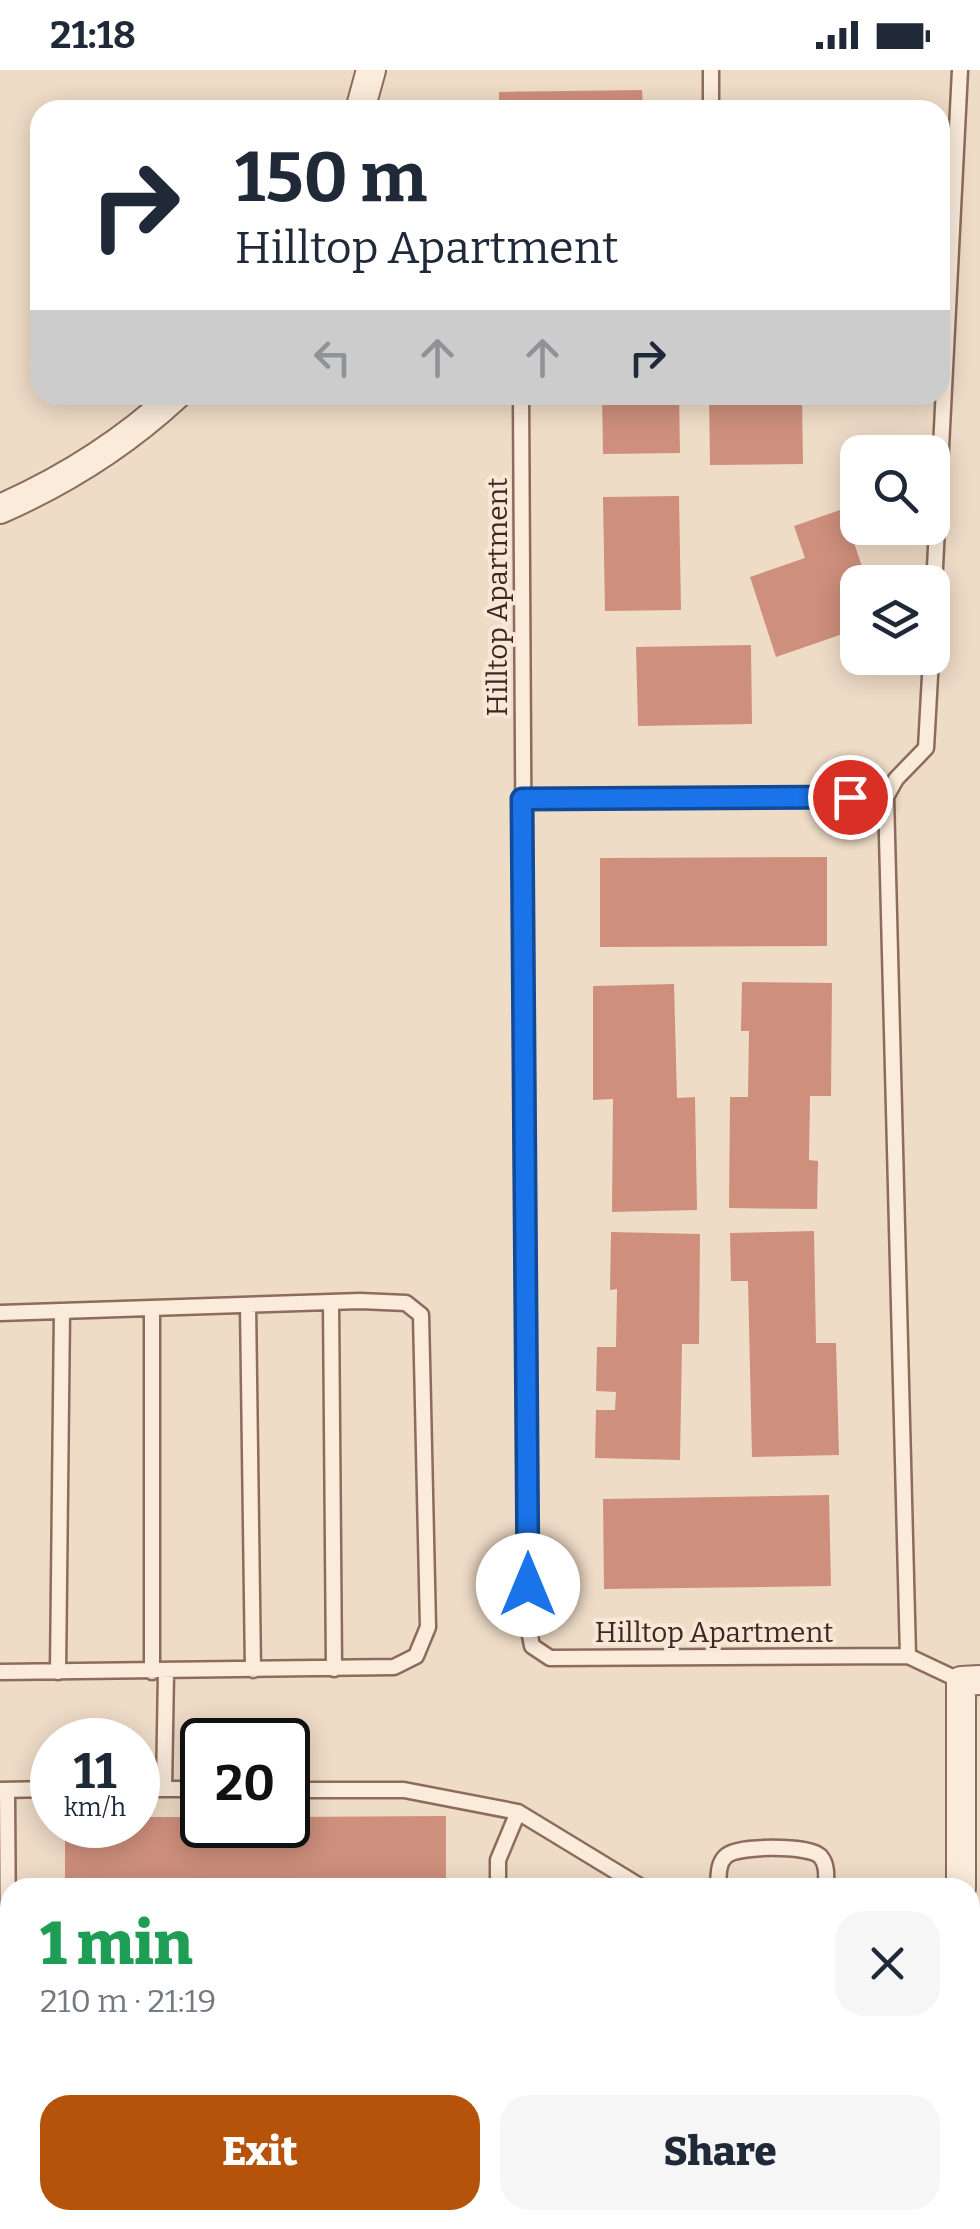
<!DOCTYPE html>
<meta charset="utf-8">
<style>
body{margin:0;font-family:Bitter,serif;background:#f6f6f7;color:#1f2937;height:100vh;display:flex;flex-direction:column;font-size:38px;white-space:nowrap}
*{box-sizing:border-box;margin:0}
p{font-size:32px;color:#747a83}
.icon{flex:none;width:55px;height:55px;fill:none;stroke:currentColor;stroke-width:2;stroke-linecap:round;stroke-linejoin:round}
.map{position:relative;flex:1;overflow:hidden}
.drawer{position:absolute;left:0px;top:1808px;width:980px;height:352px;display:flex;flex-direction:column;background:#fff;border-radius:30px 30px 0 0;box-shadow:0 5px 25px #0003}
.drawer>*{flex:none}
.banner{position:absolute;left:30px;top:30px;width:920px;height:305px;border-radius:30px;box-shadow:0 5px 25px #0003;background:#fff;color:#1f2937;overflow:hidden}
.fabs{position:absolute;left:840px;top:365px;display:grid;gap:20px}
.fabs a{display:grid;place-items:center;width:110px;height:110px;border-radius:20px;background:#fff;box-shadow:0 5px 25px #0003;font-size:50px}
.speed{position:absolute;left:30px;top:1648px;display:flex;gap:20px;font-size:50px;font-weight:700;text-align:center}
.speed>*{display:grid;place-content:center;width:130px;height:130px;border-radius:50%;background:#fff;box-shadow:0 5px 25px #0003;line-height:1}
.speed small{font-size:25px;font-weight:400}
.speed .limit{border:5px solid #111;border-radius:15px;background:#fff;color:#111}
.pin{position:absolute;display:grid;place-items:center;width:85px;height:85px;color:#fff;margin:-42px;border:5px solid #fff;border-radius:50%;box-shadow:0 2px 10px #0007}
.me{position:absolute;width:110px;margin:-55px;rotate:0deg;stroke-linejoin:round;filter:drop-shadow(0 0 8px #0008)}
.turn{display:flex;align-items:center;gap:35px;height:210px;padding:0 40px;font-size:45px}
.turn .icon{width:130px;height:130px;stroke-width:2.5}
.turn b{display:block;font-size:70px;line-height:85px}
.lanes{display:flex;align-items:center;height:95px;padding:0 40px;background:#0003;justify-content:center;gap:50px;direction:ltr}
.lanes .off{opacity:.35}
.round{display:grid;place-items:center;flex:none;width:105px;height:105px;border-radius:30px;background:#f6f6f7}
.summary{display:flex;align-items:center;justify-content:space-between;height:170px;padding:0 40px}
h1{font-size:60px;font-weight:800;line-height:75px;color:#1e9e55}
.action{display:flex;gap:20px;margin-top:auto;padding:20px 40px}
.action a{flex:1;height:115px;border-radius:30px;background:#b45309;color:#fff;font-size:40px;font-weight:800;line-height:115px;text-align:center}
.action a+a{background:#f6f6f7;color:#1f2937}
.status{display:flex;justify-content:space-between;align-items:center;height:70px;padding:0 50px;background:#fff;direction:ltr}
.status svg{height:28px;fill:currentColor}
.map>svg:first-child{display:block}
.building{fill:#ce8f7c}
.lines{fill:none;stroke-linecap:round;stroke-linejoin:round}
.service-casing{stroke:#8c6c5c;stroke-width:19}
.minor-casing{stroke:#8c6c5c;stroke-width:32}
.service{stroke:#faebdb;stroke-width:14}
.minor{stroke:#faebdb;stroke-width:28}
.route-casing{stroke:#114b97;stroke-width:25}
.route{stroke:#1a73e8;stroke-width:18}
.labels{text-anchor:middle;stroke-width:8;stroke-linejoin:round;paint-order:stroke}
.street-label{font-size:28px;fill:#3c2820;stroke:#f7e7d7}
</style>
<div class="status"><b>21:18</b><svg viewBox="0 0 49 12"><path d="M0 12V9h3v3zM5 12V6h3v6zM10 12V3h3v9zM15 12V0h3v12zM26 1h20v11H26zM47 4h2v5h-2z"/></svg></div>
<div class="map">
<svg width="980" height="2159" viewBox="0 0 980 2159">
<rect width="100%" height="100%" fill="#efdcc7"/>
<path class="building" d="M642 20 643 40H499V22Z
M602 325H679L680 383 603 384Z
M709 325H802L803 394 710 395Z
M679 426 681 540 605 541 603 427Z
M843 439 867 512H858V539L851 541 857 559 776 587 750 507 805 488 794 456Z
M751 575 752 654 638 656 636 577Z
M827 787V876L600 877V788Z
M742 912 832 913 831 1026H810L809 1090 818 1091 817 1139 729 1138 730 1027H748L749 961H741Z
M674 914 677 1028 695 1027 697 1140 612 1142 613 1029 593 1030V916Z
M814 1161 816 1273H836L839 1385 752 1387 748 1211H731L730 1163Z
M611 1162 700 1164 699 1274H682L680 1390 595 1388 596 1340H615L616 1322 596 1321 597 1277H616L617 1219 610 1220Z
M829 1425 831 1516 604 1519 603 1429Z
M446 1746V1818H65V1755H138V1747H202V1755H288V1747Z
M0 1983H10V2150H687V2159H0Z"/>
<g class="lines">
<g class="service-casing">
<path id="service" d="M711 0V40
M521 325 528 1555 532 1576 550 1588 908 1586
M932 557 960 0
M886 727 896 709 926 678 931 588
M522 729 886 727 908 1586 961 1611
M331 1232 334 1599
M248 1235 253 1600
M152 1238V1602
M0 1243 360 1231 406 1233 421 1245 428 1557 416 1586 394 1597 0 1602
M58 1602 62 1241
M138 1719H202
M164 1719 166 1602
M0 1720 52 1719
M288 1720H404L518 1742 643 1818
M498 1818V1790L518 1742
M718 1818C719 1807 717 1794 726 1786 738 1775 808 1775 820 1786 828 1795 826 1807 826 1818
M0 1888 8 1872 7 1720
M747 2159V2150
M822 2159V2150"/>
</g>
<g class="minor-casing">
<path id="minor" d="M360 40 371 0
M0 439C66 410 123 374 176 325
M961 1818V1611L980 1610
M961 2159V2150"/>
</g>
<use href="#service" class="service"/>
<use href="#minor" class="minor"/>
</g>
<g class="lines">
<g class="route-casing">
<path id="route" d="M528 1515 522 729 850 727"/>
</g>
<use href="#route" class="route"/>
</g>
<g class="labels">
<g class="street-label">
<text transform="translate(497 527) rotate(-90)" y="10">Hilltop Apartment</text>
<text x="714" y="1572">Hilltop Apartment</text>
</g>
</g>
</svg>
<div class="fabs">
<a><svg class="icon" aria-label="search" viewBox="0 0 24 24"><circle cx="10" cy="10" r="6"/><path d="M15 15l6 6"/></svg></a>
<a><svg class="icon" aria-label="layers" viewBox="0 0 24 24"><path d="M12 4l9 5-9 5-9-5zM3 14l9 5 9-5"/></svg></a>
</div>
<div class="speed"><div>11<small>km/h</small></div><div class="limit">20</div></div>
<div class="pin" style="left:850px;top:727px;background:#d93025"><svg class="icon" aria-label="arrive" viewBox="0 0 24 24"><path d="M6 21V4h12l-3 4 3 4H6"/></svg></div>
<svg class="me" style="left:528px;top:1515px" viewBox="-20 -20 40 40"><circle r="19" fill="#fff"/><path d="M0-13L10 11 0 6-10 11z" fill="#1a73e8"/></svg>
<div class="banner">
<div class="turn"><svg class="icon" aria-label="right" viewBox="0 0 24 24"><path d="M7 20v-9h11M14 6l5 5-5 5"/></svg><div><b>150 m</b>Hilltop Apartment</div></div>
<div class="lanes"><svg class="icon off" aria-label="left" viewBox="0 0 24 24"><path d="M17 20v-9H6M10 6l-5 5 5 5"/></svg><svg class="icon off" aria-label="ahead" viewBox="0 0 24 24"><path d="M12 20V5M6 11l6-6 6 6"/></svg><svg class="icon off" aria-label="ahead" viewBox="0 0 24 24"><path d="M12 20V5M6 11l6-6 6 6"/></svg><svg class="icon" aria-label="right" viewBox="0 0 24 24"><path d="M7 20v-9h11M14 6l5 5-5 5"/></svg></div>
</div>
<section class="drawer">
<div class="summary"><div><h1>1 min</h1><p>210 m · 21:19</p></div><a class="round"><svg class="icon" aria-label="close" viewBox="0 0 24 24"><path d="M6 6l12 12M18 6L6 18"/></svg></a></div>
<div class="action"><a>Exit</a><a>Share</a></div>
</section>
</div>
